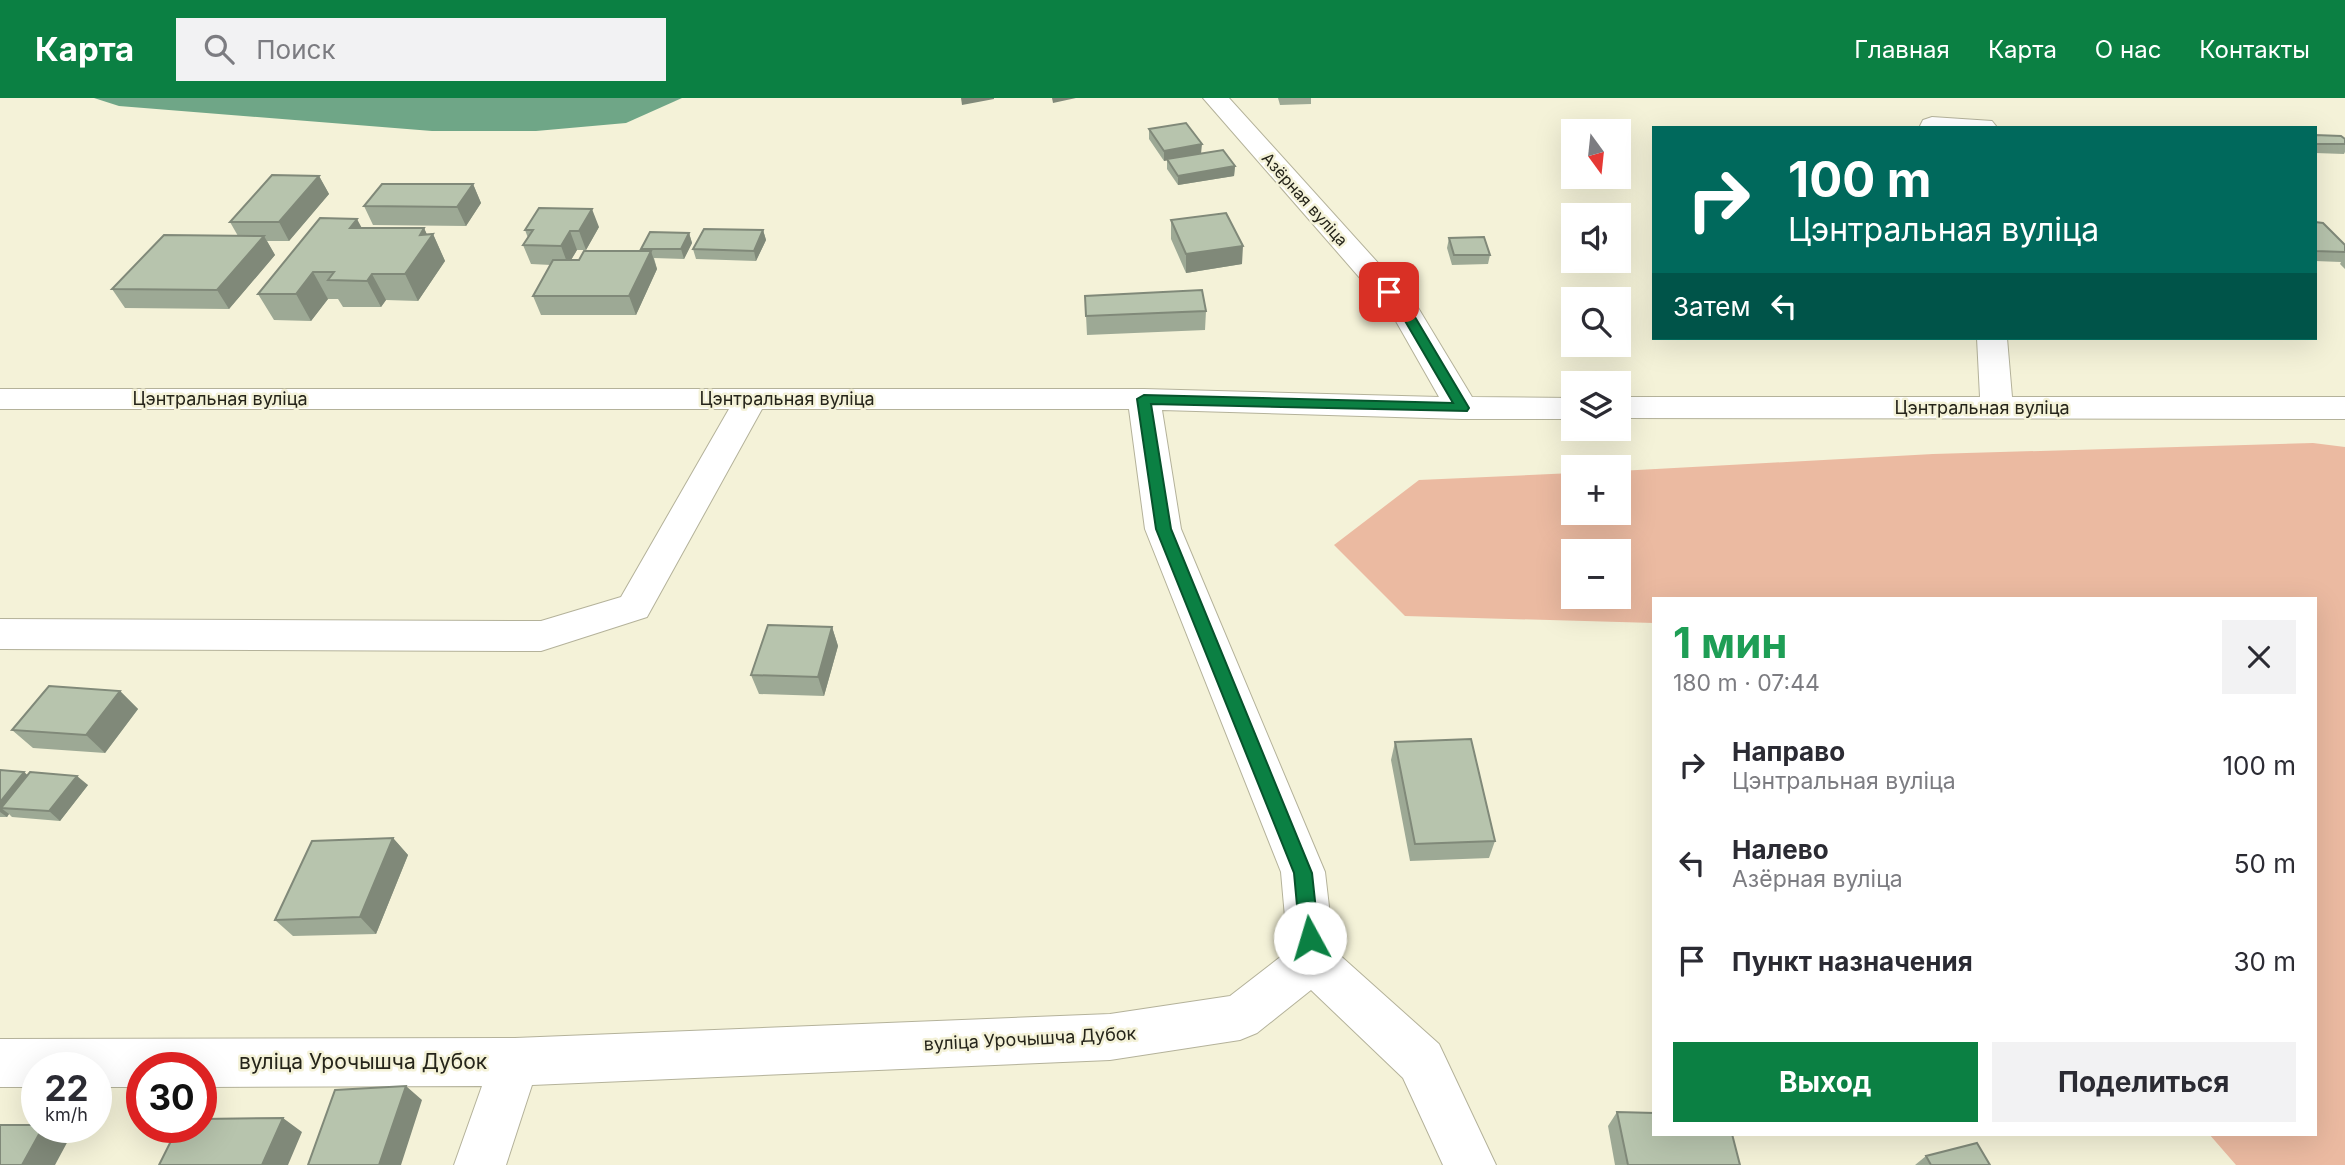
<!DOCTYPE html>
<html lang="ru">
<meta charset="utf-8">
<style>
body{margin:0;font-family:Inter,sans-serif;background:#f2f2f3;color:#2b2b33;height:100vh;display:flex;flex-direction:column;font-size:26px;white-space:nowrap}
*{box-sizing:border-box;margin:0}
p{font-size:23px;color:#7c7c81}
.icon{flex:none;width:38px;height:38px;fill:none;stroke:currentColor;stroke-width:2;stroke-linecap:round;stroke-linejoin:round}
.map{position:relative;flex:1;overflow:hidden}
.panel{position:absolute;left:1652px;top:499px;width:665px;height:539px;display:flex;flex-direction:column;background:#fff;border-radius:0px;box-shadow:0 7px 28px #0002}
.panel>*{flex:none}
.hud{position:absolute;left:1652px;top:28px;width:665px;height:214px;border-radius:0px;box-shadow:0 7px 28px #0002;background:#00695c;color:#fff;overflow:hidden}
.needle{width:46px;rotate:165deg}
.fabs{position:absolute;left:1561px;top:21px;display:grid;gap:14px}
.fabs a{display:grid;place-items:center;width:70px;height:70px;border-radius:0px;background:#fff;box-shadow:0 7px 28px #0002;font-size:35px}
.speed{position:absolute;left:21px;top:954px;display:flex;gap:14px;font-size:35px;font-weight:700;text-align:center}
.speed>*{display:grid;place-content:center;width:91px;height:91px;border-radius:50%;background:#fff;box-shadow:0 7px 28px #0002;line-height:1}
.speed small{font-size:18px;font-weight:400}
.speed .limit{border:10px solid #d22;background:#fff;color:#111}
.pin{position:absolute;display:grid;place-items:center;width:60px;height:60px;color:#fff;margin:-30px;border-radius:14px;box-shadow:0 4px 10px #0006}
.me{position:absolute;width:77px;margin:-38px;rotate:354deg;stroke-linejoin:round;filter:drop-shadow(0 0 5px #0008)}
.turn{display:flex;align-items:center;gap:24px;height:147px;padding:0 21px;font-size:32px}
.turn .icon{width:91px;height:91px;stroke-width:2.5}
.turn b{display:block;font-size:49px;line-height:60px}
.then{display:flex;align-items:center;height:66px;padding:0 21px;background:#0003;gap:14px;font-size:26px}
.round{display:grid;place-items:center;flex:none;width:74px;height:74px;border-radius:0px;background:#f2f2f3}
.summary{display:flex;align-items:center;justify-content:space-between;height:119px;padding:0 21px}
h1{font-size:42px;font-weight:700;line-height:52px;color:#1e9e55}
.button{display:flex;gap:14px;margin-top:auto;padding:14px 21px}
.button a{flex:1;height:80px;border-radius:0px;background:#0b8043;color:#fff;font-size:28px;font-weight:700;line-height:80px;text-align:center}
.button a+a{background:#f2f2f3;color:#2b2b33}
ul{padding:0;list-style:none}
li{display:flex;align-items:center;gap:21px;height:98px;padding:0 21px}
li div{flex:1}
li b{display:block;font-size:26px}
li em{font-style:normal}
header{display:flex;align-items:center;gap:42px;box-sizing:border-box;height:98px;padding:0 35px;background:#0b8043;color:#fff}
header strong{font-size:33px}
nav{display:flex;gap:38px;margin-inline-start:auto;font-size:24px}
.search{width:490px;height:63px;background:#f2f2f3;display:flex;align-items:center;gap:18px;box-sizing:border-box;padding:0 24px;border-radius:0px;color:#7c7c81;font-size:26px}
.map>svg:first-child{display:block}
.green{fill:#ebbaa1;fill-rule:evenodd}
.water{fill:#6fa687}
.lines{fill:none;stroke-linecap:round;stroke-linejoin:round}
.minor-casing{stroke:#b4b29a;stroke-width:2}
.minor{fill:#fff;fill-rule:evenodd}
.wall{fill:#9da995}
.shaded-wall{fill:#808979}
.building{fill:#b7c4ad;stroke:#808979;stroke-width:2}
.route{fill:#0b8043;stroke:#07532c;stroke-width:2}
.labels{text-anchor:middle;stroke-width:5;stroke-linejoin:round;paint-order:stroke}
.far-street-label{font-size:16px;fill:#25241a;stroke:#f4f2d8}
.street-label{font-size:18px;fill:#25241a;stroke:#f4f2d8}
.near-street-label{font-size:21px;fill:#25241a;stroke:#f4f2d8}
</style>
<header>
<strong>Карта</strong>
<div class="search"><svg class="icon" aria-label="search" viewBox="0 0 24 24"><circle cx="10" cy="10" r="6"/><path d="M15 15l6 6"/></svg>Поиск</div>
<nav><a>Главная</a><a>Карта</a><a>О нас</a><a>Контакты</a></nav>
</header>
<div class="map">
<svg width="2345" height="1067" viewBox="0 0 2345 1067">
<rect width="100%" height="100%" fill="#f4f2d8"/>
<path class="green" d="M2313 345 2345 349V1067H2236L2209 1036H2315V500H1654V525L1405 518 1334 447 1419 382 1573 375V415H1619V373L1933 356ZM1619 453V499H1573V453Z"/>
<path class="water" d="M94 0H682L626 25 536 33H432L119 8Z"/>
<g class="lines">
<g class="minor-casing">
<path id="minor" d="M1203 0H1229L1417 208 1472 299 1573 300V321H1462L1162 312 1181 431 1325 774 1334 852 1439 946 1496 1067H1443L1403 980 1311 892 1257 935 1240 942 1110 962 532 987 506 1067H454L482 988 201 989V970H142V989H96V970H37V989H0V941L515 940 1110 916 1230 898 1288 853 1281 774 1145 431 1129 311H762L647 519 541 553 0 551V521L541 523 621 499 729 311H0V291H1144L1439 299 1393 218Z
M1932 19 1992 23 1996 28 1919 30 1923 22Z
M1977 240H2007L2012 299H2345V321L1619 320V299H1980Z"/>
</g>
<use href="#minor" class="minor"/>
</g>
<path class="wall" d="M1278 0H1311V6L1280 7Z
M1149 31 1201 56 1235 68 1234 78 1178 87 1167 71V62L1164 63 1149 41Z
M2315 37 2345 41V54L2344 56 2315 55Z
M319 78 329 96 289 143H267L275 157 229 211 125 210 112 191 238 138 230 124Z
M473 86 481 105 466 128 373 127 364 108Z
M1171 122 1242 166 1186 175 1171 141Z
M2315 124 2345 147V171L2340 166 2341 164 2315 163Z
M599 129 586 152H577L571 162H579L642 153 641 151 689 135 692 145 684 161 654 160 657 171 636 217H541L533 198 551 167 531 166 523 147 528 140 525 132Z
M362 130H424L427 137 433 136 445 163 418 203 386 202 381 209H343L338 201H328L311 223 274 222 258 196Z
M763 132 766 142 756 163 696 161 693 151Z
M1449 140 1490 157 1488 166 1452 167 1447 150Z
M1085 198 1206 213 1205 232 1087 237Z
M832 529 838 548 824 598 759 596 751 577Z
M120 593 138 611 105 655 33 650 12 632Z
M1395 644 1495 743 1489 760 1410 763 1391 662Z
M0 672 24 674 27 677 88 687 60 723 12 719 9 716 7 719H0Z
M393 740 408 757 376 836 293 838 275 822Z
M1617 1014 1740 1067H1615L1608 1028Z
M1926 1058 1990 1067H1915Z"/>
<path class="shaded-wall" d="M961 0H994V1L962 7Z
M1052 0H1076L1053 5Z
M1202 46 1201 56 1164 63V53Z
M1235 68 1234 78 1178 87V78Z
M319 78 329 96 289 143 279 124Z
M473 86 481 105 466 128 457 109Z
M592 111 599 129 586 152 579 133Z
M357 121 371 147 350 130Z
M424 130 429 141 433 136 445 163 418 203 405 176 420 137Z
M763 132 766 142 756 163 754 153Z
M570 133 577 152 568 167 561 148Z
M689 135 692 145 684 161 681 151Z
M264 138 275 157 229 211 217 192Z
M1243 148 1242 166 1186 175V156Z
M651 153 657 171 636 217 629 198Z
M313 174 328 201 311 223 296 196Z
M372 176 386 202 381 209 367 183Z
M832 529 838 548 824 598 818 579Z
M120 593 138 611 105 655 86 637Z
M24 674 35 684 1 710 9 716 7 719 0 714V704Z
M77 678 88 687 60 723 49 713Z
M393 740 408 757 376 836 360 819Z
M406 988 422 1002 401 1067H379Z
M283 1020 302 1034 288 1067H262Z
M43 1029H49L69 1041 55 1067H22Z"/>
<path class="building" d="M1186 25 1202 46 1164 53 1149 31Z
M2315 37 2341 38 2345 41V46H2315Z
M1223 52 1235 68 1178 78 1167 61Z
M272 77 319 78 279 124H230Z
M382 86H473L457 109 364 108Z
M539 110 592 111 579 133H570L561 148 523 147 533 132H525Z
M1226 115 1243 148 1186 156 1171 122Z
M320 120 357 121 350 130H424L420 137 433 136 405 176H372L367 183 328 182 334 174H313L296 196H258Z
M2315 124 2323 125 2345 147V154L2315 153Z
M704 131 763 132 754 153 693 151Z
M650 134 689 135 681 151H641Z
M164 137 264 138 217 192 112 191Z
M1484 139 1490 157H1454L1449 140Z
M584 153H651L629 198H533L553 162H579Z
M1202 192 1206 213 1086 218 1085 198Z
M768 527 832 529 818 579 751 577Z
M49 588 120 593 86 637 12 632Z
M1471 641 1495 743 1415 746 1395 644Z
M0 672 24 674 0 704Z
M30 674 77 678 49 713 1 710Z
M393 740 360 819 275 822 312 743Z
M406 988 379 1067H308L335 992Z
M1617 1014 1654 1015V1036H1732L1740 1067H1628Z
M283 1020 262 1067H159L178 1029H201V1021Z
M0 1027H37V1029H43L22 1067H0Z
M1977 1045 1990 1067H1931L1926 1058Z"/>
<path class="route" d="M1389 191 1393 192 1412 214 1469 310 1467 313 1151 306 1171 431 1312 775 1319 840 1316 846 1310 849 1303 846 1300 840 1294 775 1156 431 1137 301 1144 297 1453 305 1401 216 1382 194Z"/>
<g class="labels">
<g class="far-street-label">
<text transform="translate(1305 101) rotate(48)" y="6">Азёрная вуліца</text>
</g>
<g class="street-label">
<text x="220" y="307">Цэнтральная вуліца</text>
<text x="787" y="307">Цэнтральная вуліца</text>
<text x="1982" y="316">Цэнтральная вуліца</text>
<text transform="translate(1030 941) rotate(-3)" y="6">вуліца Урочышча Дубок</text>
</g>
<g class="near-street-label">
<text x="363" y="971">вуліца Урочышча Дубок</text>
</g>
</g>
</svg>
<div class="fabs">
<a><svg class="needle" viewBox="-14 -14 28 28"><path d="M0-13l5 13h-10z" fill="#e53935"/><path d="M0 13l5-13h-10z" fill="#7c7c81"/></svg></a>
<a><svg class="icon" aria-label="sound" viewBox="0 0 24 24"><path d="M4 9h4l5-4v14l-5-4H4zM17 9q2 3 0 6"/></svg></a>
<a><svg class="icon" aria-label="search" viewBox="0 0 24 24"><circle cx="10" cy="10" r="6"/><path d="M15 15l6 6"/></svg></a>
<a><svg class="icon" aria-label="layers" viewBox="0 0 24 24"><path d="M12 4l9 5-9 5-9-5zM3 14l9 5 9-5"/></svg></a>
<a>+</a>
<a>−</a>
</div>
<div class="speed"><div>22<small>km/h</small></div><div class="limit">30</div></div>
<div class="pin" style="left:1389px;top:194px;background:#d93025"><svg class="icon" aria-label="arrive" viewBox="0 0 24 24"><path d="M6 21V4h12l-3 4 3 4H6"/></svg></div>
<svg class="me" style="left:1310px;top:840px" viewBox="-20 -20 40 40"><circle r="19" fill="#fff"/><path d="M0-13L10 11 0 6-10 11z" fill="#0b8043"/></svg>
<div class="hud">
<div class="turn"><svg class="icon" aria-label="right" viewBox="0 0 24 24"><path d="M7 20v-9h11M14 6l5 5-5 5"/></svg><div><b>100 m</b>Цэнтральная вуліца</div></div>
<div class="then">Затем<svg class="icon" aria-label="left" viewBox="0 0 24 24"><path d="M17 20v-9H6M10 6l-5 5 5 5"/></svg></div>
</div>
<section class="panel">
<div class="summary"><div><h1>1 мин</h1><p>180 m · 07:44</p></div><a class="round"><svg class="icon" aria-label="close" viewBox="0 0 24 24"><path d="M6 6l12 12M18 6L6 18"/></svg></a></div>
<ul>
<li><svg class="icon" aria-label="right" viewBox="0 0 24 24"><path d="M7 20v-9h11M14 6l5 5-5 5"/></svg><div><b>Направо</b><p>Цэнтральная вуліца</p></div><em>100 m</em></li>
<li><svg class="icon" aria-label="left" viewBox="0 0 24 24"><path d="M17 20v-9H6M10 6l-5 5 5 5"/></svg><div><b>Налево</b><p>Азёрная вуліца</p></div><em>50 m</em></li>
<li><svg class="icon" aria-label="arrive" viewBox="0 0 24 24"><path d="M6 21V4h12l-3 4 3 4H6"/></svg><div><b>Пункт назначения</b></div><em>30 m</em></li>
</ul>
<div class="button"><a>Выход</a><a>Поделиться</a></div>
</section>
</div>
